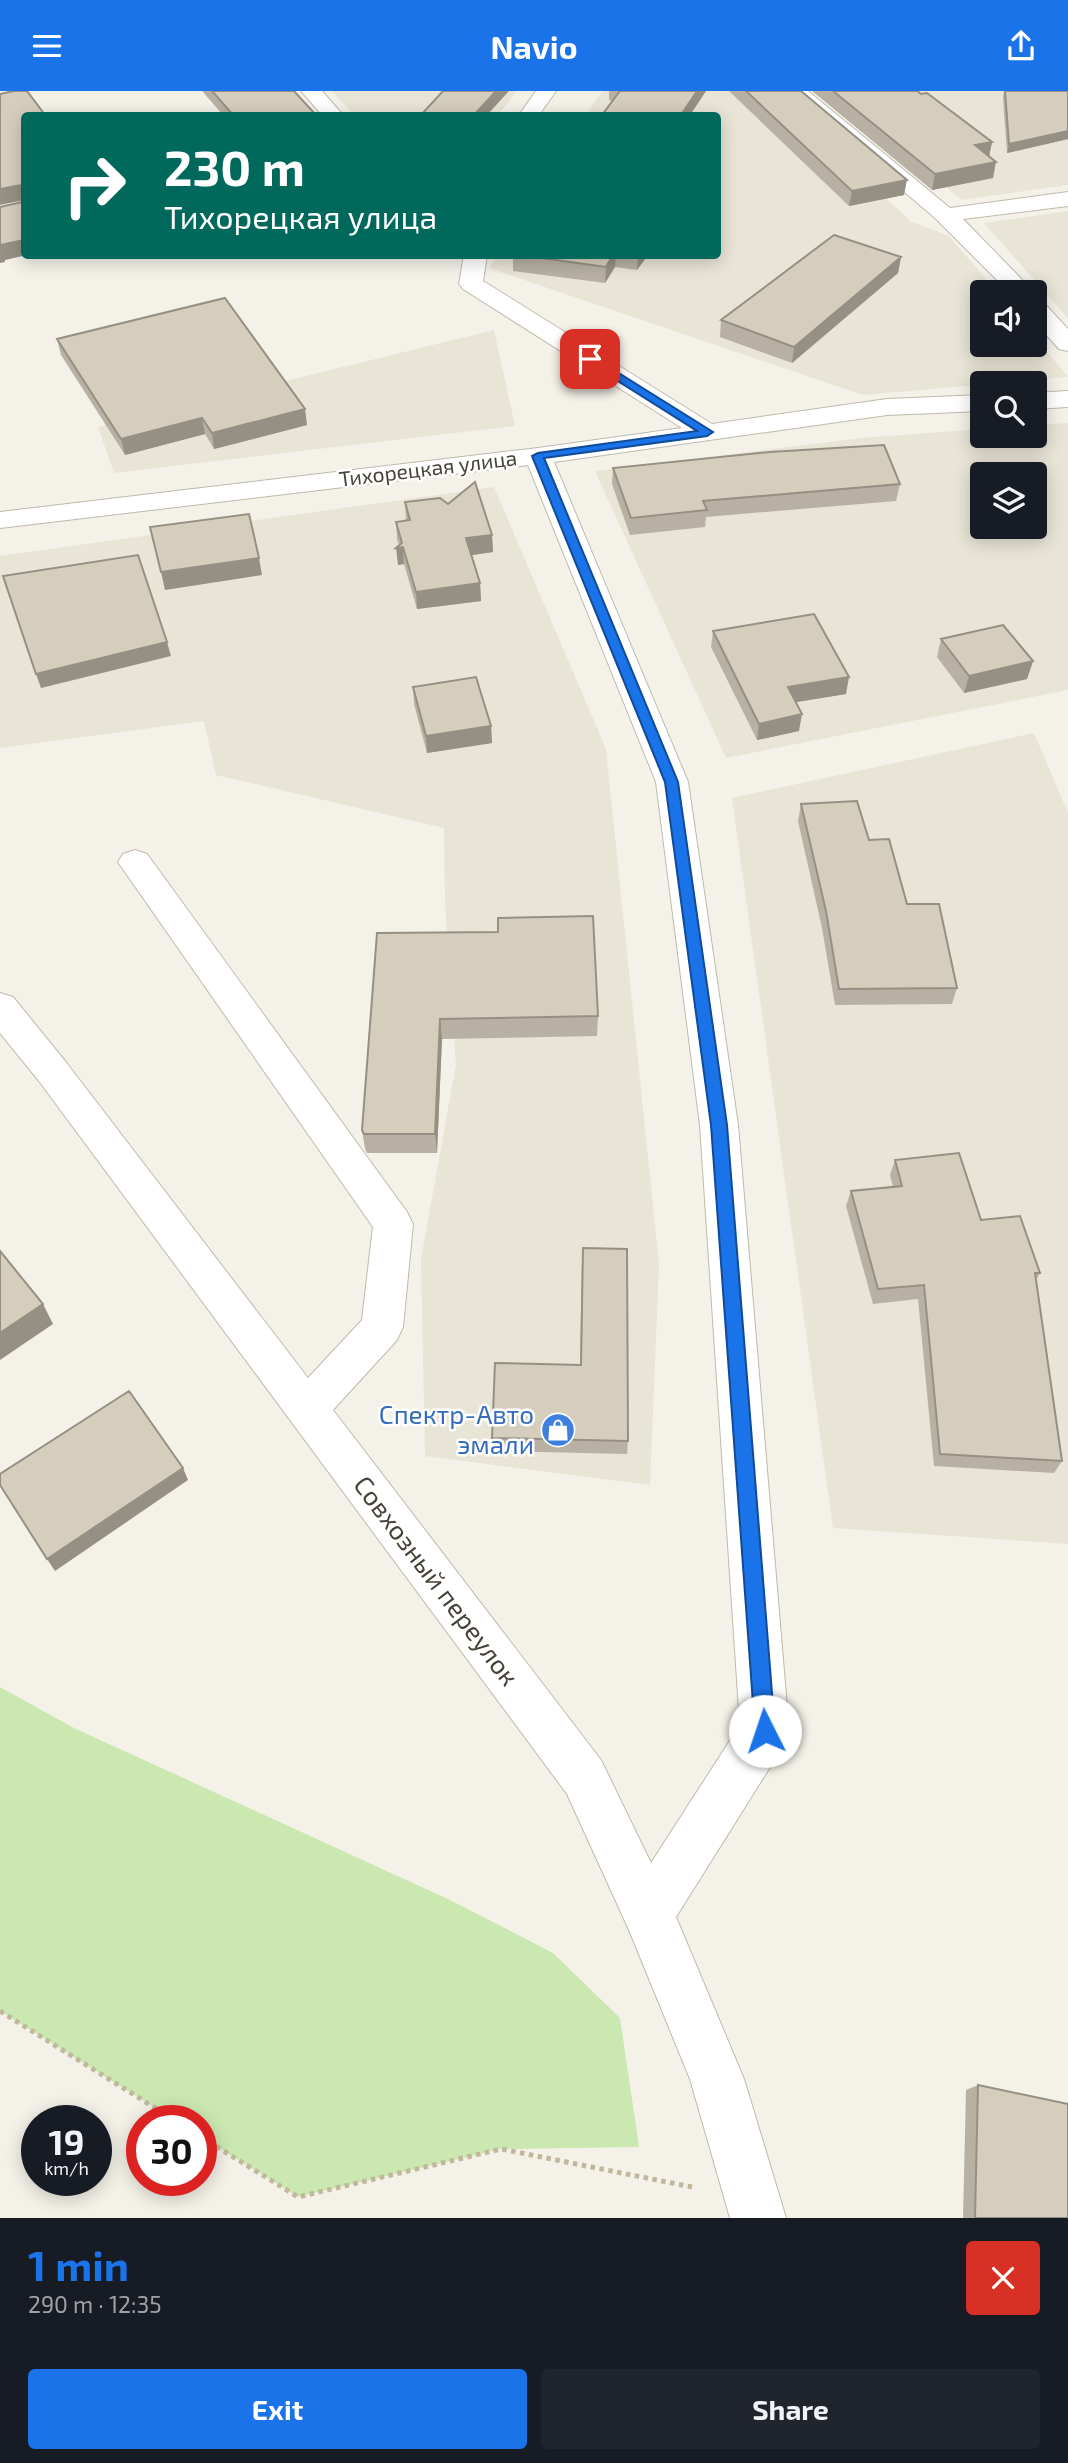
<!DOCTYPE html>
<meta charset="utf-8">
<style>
body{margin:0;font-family:"Exo 2",sans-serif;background:#20242c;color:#f1f3f6;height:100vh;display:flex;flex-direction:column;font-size:26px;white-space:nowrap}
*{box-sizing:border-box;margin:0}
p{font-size:23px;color:#9ea1a6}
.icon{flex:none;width:38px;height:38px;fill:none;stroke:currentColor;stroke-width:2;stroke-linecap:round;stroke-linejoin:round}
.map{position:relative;height:2127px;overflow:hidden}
.drawer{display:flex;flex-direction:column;background:#171b24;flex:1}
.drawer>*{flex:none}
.banner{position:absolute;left:21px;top:21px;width:700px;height:147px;border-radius:7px;box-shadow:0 4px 18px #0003;background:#00695c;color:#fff;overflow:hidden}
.fabs{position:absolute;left:970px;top:189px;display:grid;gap:14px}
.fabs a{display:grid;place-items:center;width:77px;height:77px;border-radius:7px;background:#171b24;box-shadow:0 4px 18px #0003;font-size:35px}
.speed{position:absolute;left:21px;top:2014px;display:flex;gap:14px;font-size:35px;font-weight:700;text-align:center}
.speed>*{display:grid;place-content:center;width:91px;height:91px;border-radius:50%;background:#171b24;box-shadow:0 4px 18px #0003;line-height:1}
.speed small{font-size:18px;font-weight:400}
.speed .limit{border:10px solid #d22;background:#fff;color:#111}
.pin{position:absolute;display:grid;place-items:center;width:60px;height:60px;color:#fff;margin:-30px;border-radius:14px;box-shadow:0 4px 10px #0006}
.me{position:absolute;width:77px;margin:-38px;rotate:356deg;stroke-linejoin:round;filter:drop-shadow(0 0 5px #0008)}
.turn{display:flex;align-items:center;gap:24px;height:147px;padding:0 28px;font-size:32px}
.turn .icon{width:91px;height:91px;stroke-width:2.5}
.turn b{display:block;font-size:49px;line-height:60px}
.round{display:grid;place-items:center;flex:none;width:74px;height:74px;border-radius:7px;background:#20242c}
.headline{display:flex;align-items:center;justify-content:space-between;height:119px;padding:0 28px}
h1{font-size:42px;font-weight:700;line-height:52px;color:#1a73e8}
.primary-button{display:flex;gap:14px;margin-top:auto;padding:14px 28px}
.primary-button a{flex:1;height:80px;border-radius:7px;background:#1a73e8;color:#fff;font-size:28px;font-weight:700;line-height:80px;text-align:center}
.primary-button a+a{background:#20242c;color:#f1f3f6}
header{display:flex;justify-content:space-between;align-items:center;height:91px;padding:0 28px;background:#1a73e8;color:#fff;font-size:32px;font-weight:700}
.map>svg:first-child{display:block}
.residential{fill:#e8e4d6;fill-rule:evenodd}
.green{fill:#cbe8b1}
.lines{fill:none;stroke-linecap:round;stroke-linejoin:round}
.minor-casing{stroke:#bfbaab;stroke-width:2}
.path{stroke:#c1b79c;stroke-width:5;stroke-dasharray:4.5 4.5;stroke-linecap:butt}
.minor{fill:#fff;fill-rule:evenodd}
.wall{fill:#b8b1a3}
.shaded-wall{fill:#969084}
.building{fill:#d6cebd;stroke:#969084;stroke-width:2}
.route{fill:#1a73e8;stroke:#114b97;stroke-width:2}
.labels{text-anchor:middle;stroke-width:5;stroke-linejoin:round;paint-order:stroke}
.far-street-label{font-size:21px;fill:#474237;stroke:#fff}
.shop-label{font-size:26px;fill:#366cbe;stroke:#fff;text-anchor:end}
.street-label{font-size:26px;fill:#474237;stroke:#fff}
</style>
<header><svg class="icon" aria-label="menu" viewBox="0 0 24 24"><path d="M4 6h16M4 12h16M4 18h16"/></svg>Navio<svg class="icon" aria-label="share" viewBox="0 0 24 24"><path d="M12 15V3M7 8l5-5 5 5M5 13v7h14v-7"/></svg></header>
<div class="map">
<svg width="1068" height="2127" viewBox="0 0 1068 2127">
<rect width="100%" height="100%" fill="#f4f1e8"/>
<path class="residential" d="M332 0H517L498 24H354Z
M602 0H769L912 131 949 145 997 201H982V254H1034V245L1068 286 863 304 489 177 497 165 718 164V24H586Z
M823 0H1068V94L962 109Z
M1068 120V227L984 132Z
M494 239 515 335 114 382 98 336Z
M1068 332V599L726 667 595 380 861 347 982 338V345H1034V334ZM982 383H1034V436H982Z
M494 396 606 658 659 1173 650 1394 425 1365 421 1168 456 973 445 813 444 737 216 684 204 630 0 657V465Z
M1034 642 1068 722V1453L833 1437 732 707Z"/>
<path class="green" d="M0 1596 74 1637 450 1809 553 1862 620 1927 639 2056 501 2058 298 2106 201 2046V2030H176L0 1920Z"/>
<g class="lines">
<g class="minor-casing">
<path id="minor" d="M301 0H322L343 24H322Z
M536 0H556L539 24H519Z
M785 0H808L950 117 1068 101V115L963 128 1034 201H1009L934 126Z
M464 164H487L483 190 712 333 887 308 982 304V320L887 324 554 371 688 691 738 1034 789 1640 782 1657 676 1826 744 1988 786 2127H730L690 1988 629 1839 567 1703 39 990 0 942V902L13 906 65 970 308 1287 362 1229 373 1136 118 771 123 763 135 759 147 763 407 1121 413 1133 403 1236 397 1249 333 1319 601 1669 651 1772 740 1634 700 1034 656 691 528 374 0 437V421L538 357 682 337 463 198 459 193Z
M1034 208 1042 210 1068 238V260L1059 258 1034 230Z
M1068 300V316L1034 318V302Z"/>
</g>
<path class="path" d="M0 1920 176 2030
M201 2046 298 2106 501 2058 692 2096"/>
<use href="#minor" class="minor"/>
</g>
<path class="wall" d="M202 0H294L316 24H223Z
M609 0H706L690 24H602L613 10 609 9Z
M729 0H801L904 104 849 115Z
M812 0H917L992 51 989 65 993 87 932 99Z
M1004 0H1068V48L1007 62 1003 7Z
M513 164H648L637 179 615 176 605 192 513 180Z
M901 166 898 182 792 272 720 246 721 229Z
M57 248 307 334 214 358 205 343 125 364 61 264Z
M613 377 900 393 896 410 706 426 705 436 630 444 612 393Z
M405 411 448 413 492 444 493 461 471 464 480 492 481 510 417 518 404 473 398 474 399 454 397 448 396 431 406 430Z
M713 540 846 603 795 611 799 640 757 649 711 556Z
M941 548 1033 570 1027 588 964 602 937 566Z
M413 596 491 635 492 652 427 662 414 613Z
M801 713 869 749 957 897 952 913 835 914 822 837 798 730Z
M377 842 598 925 597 945 442 948 437 1062H367L365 1058 362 1039Z
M895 1069 981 1129 1040 1182 1036 1189 1062 1370 1054 1382 934 1375 918 1208 873 1213 846 1115 851 1100 893 1096 890 1084Z
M582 1172 628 1350 627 1363 492 1360V1347L580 1274Z
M978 1994 1068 2127H963L966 1999Z"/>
<path class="shaded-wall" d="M496 0H509L487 24H474Z
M697 0H706L690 24H681Z
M1068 40V48L1007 62 1009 53Z
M992 51 989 66 975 54Z
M996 71 993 87 932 99 935 83Z
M907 89 904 104 849 115 852 100Z
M22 94 24 109 0 114V98Z
M24 149V164H27L5 169V171L0 172V154Z
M613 164H616L615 176 605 192 606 176Z
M638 164H648L637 179Z
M901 166 898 182 792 272 794 256Z
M305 318 307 334 214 358 212 342Z
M202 327 205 343 125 364 121 348Z
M492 444 493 461 466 465V447Z
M403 456 404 473 398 474 396 457Z
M259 467 262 484 165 499 161 481Z
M480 492 481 510 417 518 416 501Z
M167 551 171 565 41 597 36 583Z
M1033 570 1027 588 964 602 969 585Z
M849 586 846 603 785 613 788 596Z
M802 623 799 640 757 649 759 633Z
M491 635 492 652 427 662 426 645Z
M440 928 442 948 437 1062 435 1043Z
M43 1213 53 1233 0 1269V1242Z
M183 1377 188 1389 55 1480 47 1468Z"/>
<path class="building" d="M14 0H27L45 24H24V149L0 154 1 156H0V116L22 111V94L0 98V3Z
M212 0H294L316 24H233Z
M443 0H496L474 24H421Z
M620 0H697L681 24H602Z
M746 0H801L907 89 852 100Z
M833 0H917L921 3 927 2 992 51 975 54 996 71 935 83Z
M1005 0H1068V40L1009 53Z
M834 144 901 166 794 256 721 229Z
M520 164H613L606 176Z
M225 207 305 318 212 342 202 327 121 348 57 248Z
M884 354 900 393 703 410 707 419 631 427 613 377 770 361Z
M475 391 492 444 466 447 480 492 416 501 403 456 396 457 402 452 396 431 410 429 405 411 440 407 448 413Z
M249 423 259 467 161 481 150 436Z
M138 464 167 551 36 583 3 485Z
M814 523 849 586 788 596 802 623 759 633 713 540Z
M1003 534 1033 570 969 585 941 548Z
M476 586 491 635 426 645 413 596Z
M857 710 869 749 889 748 907 813H939L957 897 839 898 826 820 801 713Z
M593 825 598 925 440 928 435 1043H364L362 1039 377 842 498 841V827Z
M959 1062 981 1129 1020 1125 1040 1182H1035L1062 1370 940 1363 924 1194 878 1198 851 1100 902 1095 895 1069Z
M583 1157 627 1158 628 1350 492 1347 495 1272 581 1274Z
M0 1160 43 1213 0 1242Z
M129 1300 183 1377 47 1468 0 1394V1383Z
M978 1994 1068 2013V2127H975Z"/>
<path class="route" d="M586 266H593L713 341 707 345 544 367 678 691 727 1034 775 1640 772 1647 765 1650 758 1647 755 1640 711 1034 665 691 532 365 538 362 697 340 586 270Z"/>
<defs>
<g id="shop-disc" transform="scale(1.75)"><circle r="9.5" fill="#3f7fe0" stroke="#fff"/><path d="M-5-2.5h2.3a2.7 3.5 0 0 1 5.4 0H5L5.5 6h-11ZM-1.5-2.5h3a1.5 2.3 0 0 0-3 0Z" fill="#fff"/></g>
</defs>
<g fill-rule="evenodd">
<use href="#shop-disc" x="558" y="1339"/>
</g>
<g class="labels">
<g class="far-street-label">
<text transform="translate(428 378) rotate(-7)" y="7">Тихорецкая улица</text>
</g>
<g class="shop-label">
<text x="534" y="1333">Спектр-Авто<tspan x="534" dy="30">эмали</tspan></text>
</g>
<g class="street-label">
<text transform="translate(436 1490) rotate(53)" y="9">Совхозный переулок</text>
</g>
</g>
</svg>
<div class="fabs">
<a><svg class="icon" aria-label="sound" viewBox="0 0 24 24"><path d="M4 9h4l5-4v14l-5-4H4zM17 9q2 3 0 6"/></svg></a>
<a><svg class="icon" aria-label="search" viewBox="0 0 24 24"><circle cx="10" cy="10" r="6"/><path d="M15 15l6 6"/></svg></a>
<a><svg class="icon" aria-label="layers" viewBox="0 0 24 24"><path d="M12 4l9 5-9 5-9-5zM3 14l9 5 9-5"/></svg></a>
</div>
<div class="speed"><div>19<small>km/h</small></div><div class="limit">30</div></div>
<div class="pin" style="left:590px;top:268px;background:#d93025"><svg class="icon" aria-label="arrive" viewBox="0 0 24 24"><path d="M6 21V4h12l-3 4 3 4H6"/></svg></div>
<svg class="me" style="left:765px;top:1640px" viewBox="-20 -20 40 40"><circle r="19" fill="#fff"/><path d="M0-13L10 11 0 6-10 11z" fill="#1a73e8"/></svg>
<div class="banner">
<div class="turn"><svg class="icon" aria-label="right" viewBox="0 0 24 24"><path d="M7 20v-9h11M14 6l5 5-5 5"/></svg><div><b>230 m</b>Тихорецкая улица</div></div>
</div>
</div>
<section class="drawer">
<div class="headline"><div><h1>1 min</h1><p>290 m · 12:35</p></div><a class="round" style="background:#d93025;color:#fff"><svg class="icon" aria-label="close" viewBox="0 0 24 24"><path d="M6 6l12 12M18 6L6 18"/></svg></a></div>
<div class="primary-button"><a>Exit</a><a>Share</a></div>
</section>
